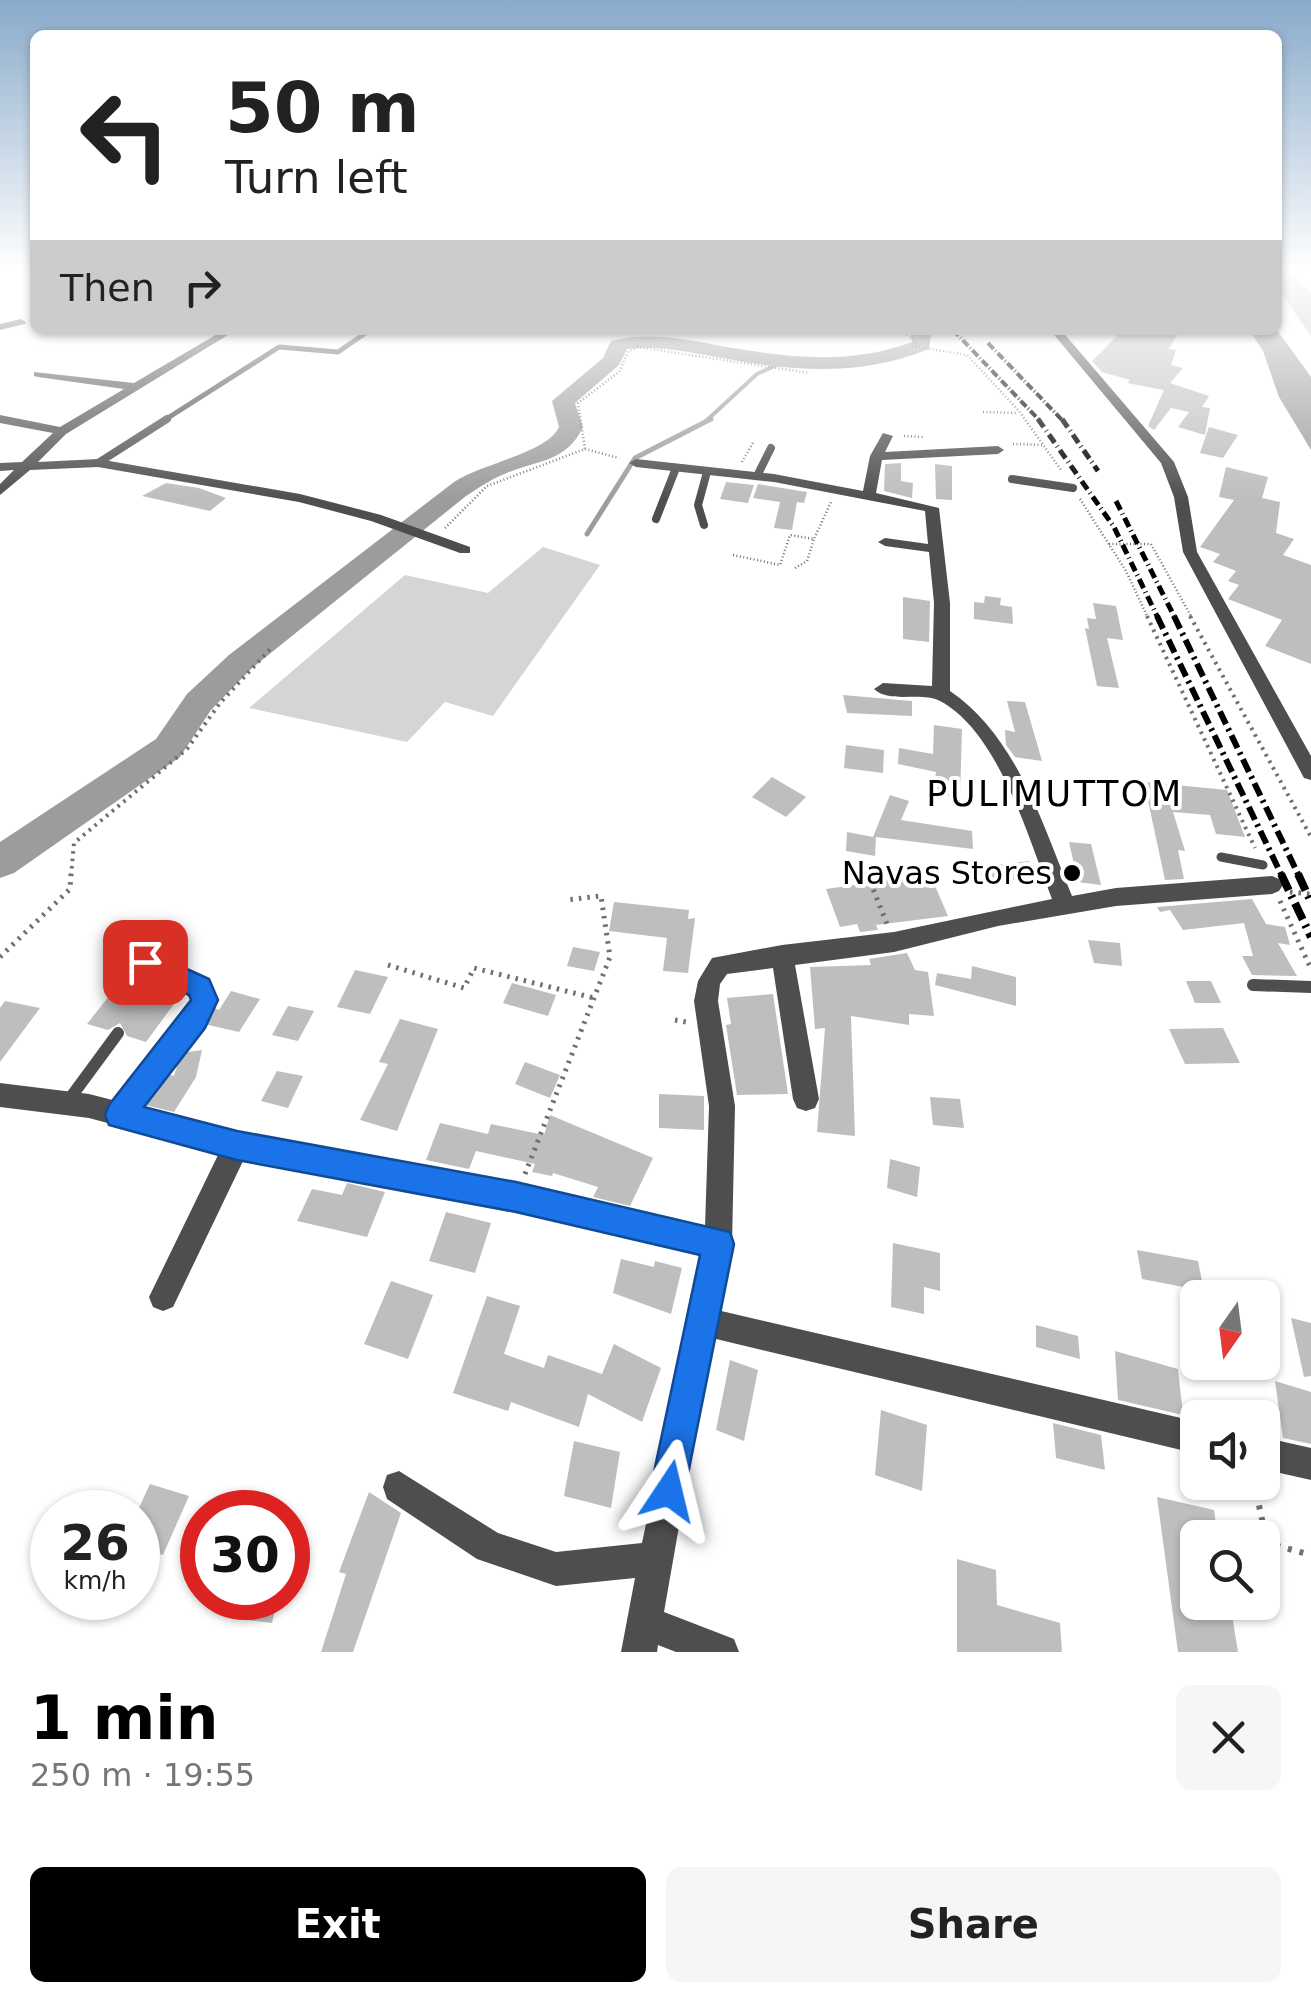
<!DOCTYPE html>
<meta charset="utf-8">
<style>
body{margin:0;font-family:"DejaVu Sans",sans-serif;background:#f6f6f6;color:#222;height:100vh;display:flex;flex-direction:column;font-size:38px;white-space:nowrap}
*{box-sizing:border-box;margin:0}
p{font-size:32px;color:#767676}
.icon{flex:none;width:55px;height:55px;fill:none;stroke:currentColor;stroke-width:2;stroke-linecap:round;stroke-linejoin:round}
.map{position:relative;height:1652px;overflow:hidden}
.drawer{display:flex;flex-direction:column;background:#fff;flex:1}
.drawer>*{flex:none}
.guide{position:absolute;left:30px;top:30px;width:1252px;height:305px;border-radius:15px;box-shadow:0 2px 8px #0004;background:#fff;color:#222;overflow:hidden}
.needle{width:65px;rotate:194deg}
.buttons{position:absolute;left:1180px;top:1280px;display:grid;gap:20px}
.buttons a{display:grid;place-items:center;width:100px;height:100px;border-radius:15px;background:#fff;box-shadow:0 2px 8px #0004;font-size:50px}
.speed{position:absolute;left:30px;top:1490px;display:flex;gap:20px;font-size:50px;font-weight:700;text-align:center}
.speed>*{display:grid;place-content:center;width:130px;height:130px;border-radius:50%;background:#fff;box-shadow:0 2px 8px #0004;line-height:1}
.speed small{font-size:25px;font-weight:400}
.speed .limit{border:15px solid #d22;background:#fff;color:#111}
.pin{position:absolute;display:grid;place-items:center;width:85px;height:85px;color:#fff;margin:-42px;border-radius:20px;box-shadow:0 5px 15px #0006}
.me{position:absolute;width:110px;margin:-55px;rotate:10deg;stroke-linejoin:round;filter:drop-shadow(0 0 8px #0008)}
.turn{display:flex;align-items:center;gap:35px;height:210px;padding:0 30px;font-size:45px}
.turn .icon{width:130px;height:130px;stroke-width:2.5}
.turn b{display:block;font-size:70px;line-height:85px}
.then{display:flex;align-items:center;height:95px;padding:0 30px;background:#0003;gap:20px;font-size:38px}
.round{display:grid;place-items:center;flex:none;width:105px;height:105px;border-radius:15px;background:#f6f6f6}
.headline{display:flex;align-items:center;justify-content:space-between;height:170px;padding:0 30px}
h1{font-size:60px;font-weight:600;line-height:75px;color:#000}
.action{display:flex;gap:20px;margin-top:auto;padding:20px 30px}
.action a{flex:1;height:115px;border-radius:15px;background:#000;color:#fff;font-size:40px;font-weight:600;line-height:115px;text-align:center}
.action a+a{background:#f6f6f6;color:#222}
.map>svg:first-child{display:block}
.green{fill:#d5d5d5}
.water{fill:#9c9c9c}
.lines{fill:none;stroke-linecap:round;stroke-linejoin:round}
.stream-far1{stroke:#9c9c9c;stroke-width:4}
.stream{stroke:#9c9c9c;stroke-width:5}
.river{fill:#9c9c9c;fill-rule:evenodd}
.building{fill:#bebebe}
.path-far3{stroke:#707070;stroke-width:2.5;stroke-dasharray:1 2.5;stroke-linecap:butt}
.path-far2{stroke:#707070;stroke-width:4;stroke-dasharray:2.5 5;stroke-linecap:butt}
.path-far1{stroke:#707070;stroke-width:5;stroke-dasharray:2.5 6;stroke-linecap:butt}
.path{stroke:#707070;stroke-width:6;stroke-dasharray:4 8;stroke-linecap:butt}
.lane-far3{stroke:#4e4e4e;stroke-width:5}
.lane-far2{stroke:#4e4e4e;stroke-width:8}
.lane-far1{stroke:#4e4e4e;stroke-width:9}
.lane{stroke:#4e4e4e;stroke-width:12}
.street{fill:#4e4e4e;fill-rule:evenodd}
.rail-far3{stroke:#000;stroke-width:4;stroke-dasharray:8 2.5 1 2.5;stroke-linecap:butt}
.rail-far2{stroke:#000;stroke-width:5;stroke-dasharray:10 4 1 4;stroke-linecap:butt}
.rail-far1{stroke:#000;stroke-width:6;stroke-dasharray:14 5 2.5 5;stroke-linecap:butt}
.rail{stroke:#000;stroke-width:8;stroke-dasharray:18 6 2.5 6;stroke-linecap:butt}
.route{fill:#1a73e8;stroke:#114b97;stroke-width:2.5}
.poi-dot{fill:#000;stroke:#fff;stroke-width:4}
.labels{text-anchor:middle;stroke-width:8;stroke-linejoin:round;paint-order:stroke}
.poi-label{font-size:32px;fill:#000;stroke:#fff;text-anchor:end}
.neighbourhood-label{font-size:35px;letter-spacing:2.5px;fill:#000;stroke:#fff}
</style>
<div class="map">
<svg width="1311" height="1652" viewBox="0 0 1311 1652">
<rect width="100%" height="100%" fill="#fff"/>
<path class="green" d="M543 547 600 565 493 716 445 702 407 742 249 708 405 575 488 593Z"/>
<path class="water" d="M1249 330H1277L1311 377V450L1279 397 1263 351Z"/>
<g class="lines">
<path class="stream-far1" d="M706 421 757 374 781 363 769 362"/>
<path class="stream" d="M587 534 635 458 711 419"/>
<path class="river" d="M910 330H932L929 349C862 376 798 372 728 359 694 353 661 345 627 349L619 365 575 403 583 427C567 461 540 460 509 472 493 478 480 487 466 496L251 669 211 710 180 757 14 873 0 878V842L156 739 187 694 229 655 454 482C483 463 547 453 559 427L552 401 603 358 611 341C651 331 688 340 727 347 790 358 851 365 912 342Z"/>
</g>
<path class="building" d="M1278 269H1285L1311 292V336L1278 288Z
M1123 330H1180L1169 349 1176 350 1171 365 1183 368 1170 383 1209 396 1202 407 1210 408 1205 435 1178 427 1189 412 1171 408 1154 430 1148 426 1164 390 1127 383 1130 380 1102 372 1092 361Z
M1209 427 1238 435 1223 458 1200 453Z
M901 463V481L913 483 912 498 884 491 885 464Z
M935 464 952 466V500L936 499Z
M1226 467 1268 477 1262 498 1280 502 1276 533 1294 539 1283 555 1311 565V664L1265 646 1282 620 1228 599 1239 585 1228 581 1236 571 1213 562 1220 554 1200 547 1234 500 1219 497Z
M726 482 754 485 748 503 720 499Z
M166 483 199 488 226 498 210 511 142 496Z
M758 484 807 492 804 503 797 502 792 530 774 528 780 502 753 498Z
M985 596 1001 598 1000 605 1012 607 1013 624 974 619V602L984 603Z
M903 597 930 601 929 642 903 639Z
M1093 603 1116 606 1123 640 1107 638 1119 688 1097 686 1085 628 1089 629 1087 618 1096 619Z
M843 695 912 701V716L847 713Z
M1007 701 1025 702 1042 761 1015 757 1006 745 1005 730 1015 732Z
M934 725 962 729 960 798 933 793 936 772 898 764 899 748 933 754Z
M846 745 884 750 883 773 844 768Z
M772 777 806 797 786 817 752 797Z
M1144 782 1227 790 1245 837 1216 834 1210 815 1173 812 1185 851 1178 850 1184 879 1165 880Z
M890 795 909 801 901 820 972 831 973 849 876 837 875 856 846 851 847 832 873 837Z
M1069 842 1091 844 1101 885 1078 882Z
M1029 861 1032 882 969 874V868Z
M930 874 948 916 876 925 878 930 860 932 857 924 840 927 826 889Z
M1252 899 1266 924 1285 927 1290 945 1278 943 1297 976 1252 975 1242 956H1253L1244 923 1183 930 1170 910 1160 912 1157 907Z
M614 902 689 910 688 919 695 918 688 973 663 971 667 938 609 931Z
M1088 940 1120 943 1122 966 1094 963Z
M573 947 600 952 594 971 567 966Z
M907 953 915 970 928 972 934 1016 909 1014V1025L851 1016 855 1136 817 1132 825 1028 815 1029 810 967 871 965 869 959Z
M972 966 1016 977V1006L935 985 937 973 971 979Z
M355 970 388 977 370 1014 337 1007Z
M1186 981H1211L1221 1003H1195Z
M512 983 556 995 548 1016 503 1003Z
M117 986 174 1004 146 1042 127 1036 120 1023 108 1030 87 1024Z
M231 991 260 999 239 1032 204 1024 212 1007 219 1010Z
M773 994 788 1094 737 1095 726 1025 731 1024 727 998Z
M5 1001 40 1008 0 1062V1008Z
M288 1006 314 1011 298 1041 272 1035Z
M400 1019 438 1029 397 1131 360 1120 388 1064 379 1062Z
M1223 1028 1240 1063 1185 1064 1169 1029Z
M202 1050 196 1077 174 1112 141 1104 165 1073 174 1076 181 1053Z
M525 1062 560 1075 550 1098 515 1084Z
M277 1071 303 1076 288 1108 261 1101Z
M659 1094 704 1096V1130L659 1128Z
M930 1097 960 1099 964 1128 933 1125Z
M550 1115 653 1158 630 1206 593 1197 598 1187 553 1173 552 1176 532 1172 535 1164 476 1151 469 1169 426 1160 440 1123 488 1134 491 1124 544 1135Z
M890 1159 920 1167 917 1197 887 1188Z
M347 1183 385 1192 367 1237 297 1221 312 1189 342 1195Z
M446 1212 491 1223 475 1273 429 1261Z
M893 1243 940 1253V1291L924 1287V1314L891 1307Z
M1137 1250 1198 1261 1204 1291 1142 1279Z
M621 1259 654 1267 655 1261 682 1268 671 1314 613 1293Z
M391 1281 433 1295 408 1359 364 1344Z
M487 1296 520 1306 504 1354 544 1368 548 1355 602 1374 614 1344 661 1368 642 1422 588 1394 579 1427 511 1402 508 1411 453 1393Z
M1291 1318 1311 1323V1376L1304 1377Z
M1036 1325 1078 1336 1080 1359 1036 1347Z
M1115 1351 1178 1369 1183 1415 1118 1400Z
M730 1360 758 1370 744 1441 716 1430Z
M1275 1381 1311 1392V1444L1283 1438Z
M881 1410 927 1425 922 1491 875 1475Z
M1053 1423 1101 1435 1105 1470 1056 1458Z
M574 1441 620 1452 611 1508 564 1496Z
M150 1484 189 1496 163 1555 138 1547V1510Z
M369 1492 401 1513 353 1652H321L346 1574 339 1572Z
M1157 1497 1214 1510 1218 1538H1198V1602H1230L1238 1652H1178Z
M957 1559 996 1570 997 1605 1060 1623 1062 1652H957Z
M241 1598H278L272 1623 234 1618Z"/>
<g class="lines">
<path class="path-far3" d="M902 330 917 343 912 346
M912 346 967 355 1019 411 1061 470
M983 412 1018 413
M904 436 924 437
M1013 444 1044 445
M585 449 619 458
M742 462 754 441
M1080 499 1126 571 1148 618
M445 528 487 486 585 449 578 403 619 372 628 352 637 347 810 373
M1109 544H1151L1192 618
M733 555 780 565 790 535 814 539 831 502
M795 568 807 561 814 539"/>
<path class="path-far2" d="M1147 616 1255 848
M1190 616 1311 837
M864 865 868 876
M71 876 74 843 187 749 220 703 272 647"/>
<path class="path-far1" d="M867 874 887 924
M1290 892 1310 894
M1280 901 1311 969
M0 957 70 889 71 874
M388 965 464 988 474 968 594 998
M675 1020 686 1022
M525 1174 610 957 601 896 566 900"/>
<path class="path" d="M1254 1482 1267 1543 1311 1555"/>
<path class="lane-far3" d="M163 421 279 347 338 352 370 330"/>
<path class="lane-far2" d="M98 463 167 419
M757 476 771 448
M1012 479 1073 488
M656 519 676 468
M704 525 698 505 707 472"/>
<path class="lane-far1" d="M1221 857 1263 865"/>
<path class="lane" d="M1253 985 1311 987
M68 1101 118 1033
M120 1114 195 1019 204 1000 200 987 145 962"/>
<path class="street" d="M26 269H35V275Z
M21 319 26 322 25 324 0 330V324Z
M224 330H236L66 434 38 462 98 459 300 494 381 515 470 547V553H460L371 521 299 502 98 467 30 470 0 495V484L14 470 0 471V463L22 462 53 433 0 423V415L60 427 124 389 38 377 34 376V372L134 383Z
M1050 330H1061L1174 462 1188 497 1197 552 1311 756V780L1304 778 1183 552 1174 497 1161 463Z
M883 433 893 436 885 452 998 446 1004 450 998 454 882 460 876 493 939 508 950 603V691C1017 737 1042 823 1072 896L1116 888 1272 876 1279 879 1283 885 1279 891 1272 894 1116 906 998 926 894 952 795 965 819 1099 815 1108 806 1111 797 1108 793 1099 773 968 727 974 720 984 718 1001 735 1106 732 1244 717 1310 1198 1422V1454L712 1338 664 1612 734 1639 739 1652H676L658 1645 657 1652H621L635 1578 556 1586 477 1559 387 1499 383 1487 387 1475 399 1471 498 1533 556 1552 642 1543 702 1254 516 1211 244 1159 173 1307 163 1311 153 1307 149 1297 219 1153 89 1118 0 1107V1083L89 1094 237 1132 516 1183 705 1227 709 1106 694 1001 698 981 712 958 782 945 894 932 1052 899C1029 840 999 732 940 701 921 691 890 704 874 689L883 683 932 686 934 603 929 552 885 546 878 542 885 538 928 544 925 511 774 482 636 467 629 463 636 459 774 474 863 491 870 456Z
M1262 1437 1311 1448V1480L1262 1469Z"/>
<path class="rail-far3" d="M953 330 1040 421
M988 343 1063 421"/>
<path class="rail-far2" d="M1038 419 1114 527 1158 618
M1062 419 1098 471
M1116 501 1175 618"/>
<path class="rail-far1" d="M1157 616 1282 876
M1174 616 1299 876"/>
<path class="rail" d="M1281 874 1311 937
M1298 874 1311 902"/>
</g>
<linearGradient id="sky" x2="0" y2="1"><stop stop-color="#89aaca"/><stop offset="0.54" stop-color="#fff"/><stop offset="1" stop-color="#fff" stop-opacity="0"/></linearGradient>
<rect width="1311" height="501" fill="url(#sky)"/>
<path class="route" d="M145 950 209 979 218 1000 205 1028 144 1107 237 1131 516 1182 730 1232 734 1244 682 1504 669 1510 656 1504 650 1491 700 1255 516 1212 237 1160 109 1125 105 1115 109 1105 191 1000 189 995 136 970 132 962 136 954Z"/>
<circle class="poi-dot" cx="1072" cy="873" r="10"/>
<g class="labels">
<g class="poi-label">
<text x="1052" y="884">Navas Stores</text>
</g>
<g class="neighbourhood-label">
<text x="1055" y="806">PULIMUTTOM</text>
</g>
</g>
</svg>
<div class="buttons">
<a><svg class="needle" viewBox="-14 -14 28 28"><path d="M0-13l5 13h-10z" fill="#e53935"/><path d="M0 13l5-13h-10z" fill="#767676"/></svg></a>
<a><svg class="icon" aria-label="sound" viewBox="0 0 24 24"><path d="M4 9h4l5-4v14l-5-4H4zM17 9q2 3 0 6"/></svg></a>
<a><svg class="icon" aria-label="search" viewBox="0 0 24 24"><circle cx="10" cy="10" r="6"/><path d="M15 15l6 6"/></svg></a>
</div>
<div class="speed"><div>26<small>km/h</small></div><div class="limit">30</div></div>
<div class="pin" style="left:145px;top:962px;background:#d93025"><svg class="icon" aria-label="arrive" viewBox="0 0 24 24"><path d="M6 21V4h12l-3 4 3 4H6"/></svg></div>
<svg class="me" style="left:669px;top:1491px" viewBox="-20 -20 40 40"><path d="M0-17L14 15 0 8-14 15z" fill="#1a73e8" stroke="#fff" stroke-width="4"/></svg>
<div class="guide">
<div class="turn"><svg class="icon" aria-label="left" viewBox="0 0 24 24"><path d="M17 20v-9H6M10 6l-5 5 5 5"/></svg><div><b>50 m</b>Turn left</div></div>
<div class="then">Then<svg class="icon" aria-label="right" viewBox="0 0 24 24"><path d="M7 20v-9h11M14 6l5 5-5 5"/></svg></div>
</div>
</div>
<section class="drawer">
<div class="headline"><div><h1>1 min</h1><p>250 m · 19:55</p></div><a class="round"><svg class="icon" aria-label="close" viewBox="0 0 24 24"><path d="M6 6l12 12M18 6L6 18"/></svg></a></div>
<div class="action"><a>Exit</a><a>Share</a></div>
</section>
